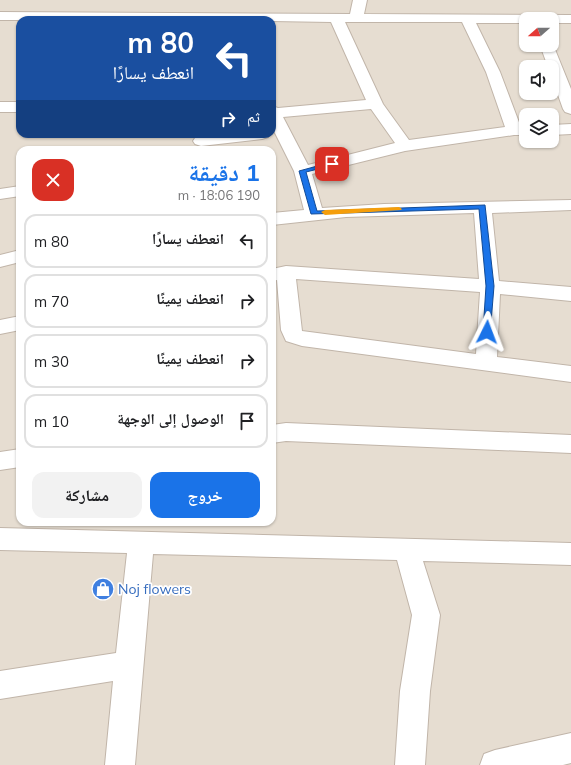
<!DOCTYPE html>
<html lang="ar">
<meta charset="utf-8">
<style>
body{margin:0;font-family:Mulish,"Noto Naskh Arabic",sans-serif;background:#f2f2f2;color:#202124;direction:rtl;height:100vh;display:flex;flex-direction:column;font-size:15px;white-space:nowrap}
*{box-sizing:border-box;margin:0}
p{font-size:13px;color:#757577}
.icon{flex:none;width:22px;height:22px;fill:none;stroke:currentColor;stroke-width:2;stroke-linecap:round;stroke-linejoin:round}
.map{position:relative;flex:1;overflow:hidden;direction:ltr}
.drawer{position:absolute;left:16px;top:146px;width:260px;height:380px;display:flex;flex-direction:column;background:#fff;border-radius:12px;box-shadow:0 1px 3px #0004;direction:rtl}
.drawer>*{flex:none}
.banner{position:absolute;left:16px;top:16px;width:260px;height:122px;border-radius:12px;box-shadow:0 1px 3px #0004;direction:rtl;background:#1a4fa0;color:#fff;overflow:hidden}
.needle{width:26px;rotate:249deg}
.tools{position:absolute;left:519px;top:12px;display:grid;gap:8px}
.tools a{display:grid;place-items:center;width:40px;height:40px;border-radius:8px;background:#fff;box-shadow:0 1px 3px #0004;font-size:20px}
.pin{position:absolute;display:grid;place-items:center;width:34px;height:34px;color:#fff;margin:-17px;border-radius:8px;box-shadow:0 2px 6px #0006}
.me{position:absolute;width:44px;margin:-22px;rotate:3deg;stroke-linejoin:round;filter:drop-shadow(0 0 3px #0008)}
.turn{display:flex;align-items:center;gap:14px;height:84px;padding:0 16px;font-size:18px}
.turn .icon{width:52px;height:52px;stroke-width:2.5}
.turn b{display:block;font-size:28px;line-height:34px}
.then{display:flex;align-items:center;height:38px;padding:0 16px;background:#0003;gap:8px;font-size:15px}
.round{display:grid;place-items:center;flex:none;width:42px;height:42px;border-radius:12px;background:#f2f2f2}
.overview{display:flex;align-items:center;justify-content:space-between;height:68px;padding:0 16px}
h1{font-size:24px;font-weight:700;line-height:30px;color:#1a73e8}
.cta{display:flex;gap:8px;margin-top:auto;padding:8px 16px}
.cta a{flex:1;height:46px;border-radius:12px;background:#1a73e8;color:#fff;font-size:16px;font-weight:700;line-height:46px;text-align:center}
.cta a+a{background:#f2f2f2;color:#202124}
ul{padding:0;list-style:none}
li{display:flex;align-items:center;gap:12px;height:54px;margin:0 8px 6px;padding:0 8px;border:2px solid #e0e0e0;border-radius:12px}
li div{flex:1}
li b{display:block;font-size:15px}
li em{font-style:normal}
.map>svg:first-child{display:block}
.residential{fill:#e6ddd1;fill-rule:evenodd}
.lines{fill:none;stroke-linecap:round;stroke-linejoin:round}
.minor-casing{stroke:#c1b5a9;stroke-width:2}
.minor{fill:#fff;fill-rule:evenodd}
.route{fill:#1a73e8;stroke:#114b97}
.slow{fill:#f59e0b}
.labels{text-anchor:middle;stroke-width:3.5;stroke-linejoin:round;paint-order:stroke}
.near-shop-label{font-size:14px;fill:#366cbe;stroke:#fff;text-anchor:start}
</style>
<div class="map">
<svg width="571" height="765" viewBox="0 0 571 765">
<rect width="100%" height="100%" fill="#f2ece3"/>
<path class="residential" d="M0 0H571V765H0ZM526 19H552V45H526ZM20 20H272V134H20ZM526 67H552V93H526ZM526 115H552V141H526ZM20 150H272V522H20Z"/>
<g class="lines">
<g class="minor-casing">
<path id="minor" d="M353 0H367L364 14 571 15V23H552V19H526V23H476L500 72 520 125H526V135H514L405 151 312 174 322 208 384 204 571 200V210L492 213 499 281 571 287V301L500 294 497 357 571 366V382L302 346 286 341 281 330 277 280 272 281V269L286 266 479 279 474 213 346 217 272 225V213L304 210 294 171 272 127V106L278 108 366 100 331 22 272 21V20H0V12L350 14ZM345 22H462L486 72 505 127 409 140 383 104ZM371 109 395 143 308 165 283 117ZM296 279 480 292 476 354 302 331Z
M552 42 571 89V114L565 112 563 109 552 78V67H548L540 45H552Z
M0 102H20V112H0Z
M571 124V134L552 135V125Z
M219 134H270L268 137 262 139 201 146 195 144 193 141 195 138Z
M20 186V196L0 199V189Z
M20 250V262L0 267V255Z
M20 316V330L0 334V320Z
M286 423 571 435V453L286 441 272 443V425Z
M20 449V467L0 470V452Z
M0 528 571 543V565L423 561 440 615 430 691 425 765H395L400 691 412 615 397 560 153 554 135 765H105L113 681 0 699V671L116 653 127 553 0 550Z
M571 733V763L563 765H480L484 754 495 750Z"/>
</g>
<use href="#minor" class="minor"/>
</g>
<path class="route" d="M332 162H334V165L306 172 317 211 485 205 494 286 490 335H484L483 332 486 286 479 209 311 214 299 171Z"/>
<path class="slow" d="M399 207 402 209 401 210 325 215 321 212 325 210Z"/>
<defs>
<g id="shop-disc" transform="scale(1.15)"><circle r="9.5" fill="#3f7fe0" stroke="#fff"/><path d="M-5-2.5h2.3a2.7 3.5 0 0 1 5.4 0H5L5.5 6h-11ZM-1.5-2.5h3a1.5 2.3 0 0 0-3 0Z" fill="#fff"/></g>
</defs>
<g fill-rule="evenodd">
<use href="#shop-disc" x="103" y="589"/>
</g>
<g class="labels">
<g class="near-shop-label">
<text x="118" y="594">Noj flowers</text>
</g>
</g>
</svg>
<div class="tools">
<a><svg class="needle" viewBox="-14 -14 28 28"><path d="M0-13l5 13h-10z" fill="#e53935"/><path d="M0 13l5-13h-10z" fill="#757577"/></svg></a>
<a><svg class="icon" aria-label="sound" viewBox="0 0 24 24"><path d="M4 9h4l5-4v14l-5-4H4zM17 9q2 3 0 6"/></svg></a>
<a><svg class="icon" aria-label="layers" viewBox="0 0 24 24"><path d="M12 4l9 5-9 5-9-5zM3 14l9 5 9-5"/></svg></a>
</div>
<div class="pin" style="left:332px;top:164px;background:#d93025"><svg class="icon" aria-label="arrive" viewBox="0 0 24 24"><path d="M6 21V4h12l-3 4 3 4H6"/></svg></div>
<svg class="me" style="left:487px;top:332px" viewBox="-20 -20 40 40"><path d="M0-17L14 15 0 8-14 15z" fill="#1a73e8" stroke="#fff" stroke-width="4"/></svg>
<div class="banner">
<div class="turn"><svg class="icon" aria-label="left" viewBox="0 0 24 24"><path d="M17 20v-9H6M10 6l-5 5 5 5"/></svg><div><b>80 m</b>انعطف يسارًا</div></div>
<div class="then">ثم<svg class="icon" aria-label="right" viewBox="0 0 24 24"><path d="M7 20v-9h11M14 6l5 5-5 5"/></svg></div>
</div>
<section class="drawer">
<div class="overview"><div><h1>1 دقيقة</h1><p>190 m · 18:06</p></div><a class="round" style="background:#d93025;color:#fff"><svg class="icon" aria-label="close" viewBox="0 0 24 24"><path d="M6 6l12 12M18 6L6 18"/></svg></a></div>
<ul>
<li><svg class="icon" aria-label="left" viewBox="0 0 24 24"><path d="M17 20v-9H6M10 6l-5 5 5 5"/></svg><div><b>انعطف يسارًا</b></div><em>80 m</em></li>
<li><svg class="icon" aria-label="right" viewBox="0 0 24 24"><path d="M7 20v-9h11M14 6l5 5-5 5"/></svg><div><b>انعطف يمينًا</b></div><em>70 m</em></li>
<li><svg class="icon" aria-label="right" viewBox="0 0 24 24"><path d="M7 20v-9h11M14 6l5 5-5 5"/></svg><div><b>انعطف يمينًا</b></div><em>30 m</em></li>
<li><svg class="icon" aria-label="arrive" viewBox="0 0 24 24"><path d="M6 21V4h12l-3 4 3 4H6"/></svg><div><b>الوصول إلى الوجهة</b></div><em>10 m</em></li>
</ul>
<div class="cta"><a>خروج</a><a>مشاركة</a></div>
</section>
</div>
